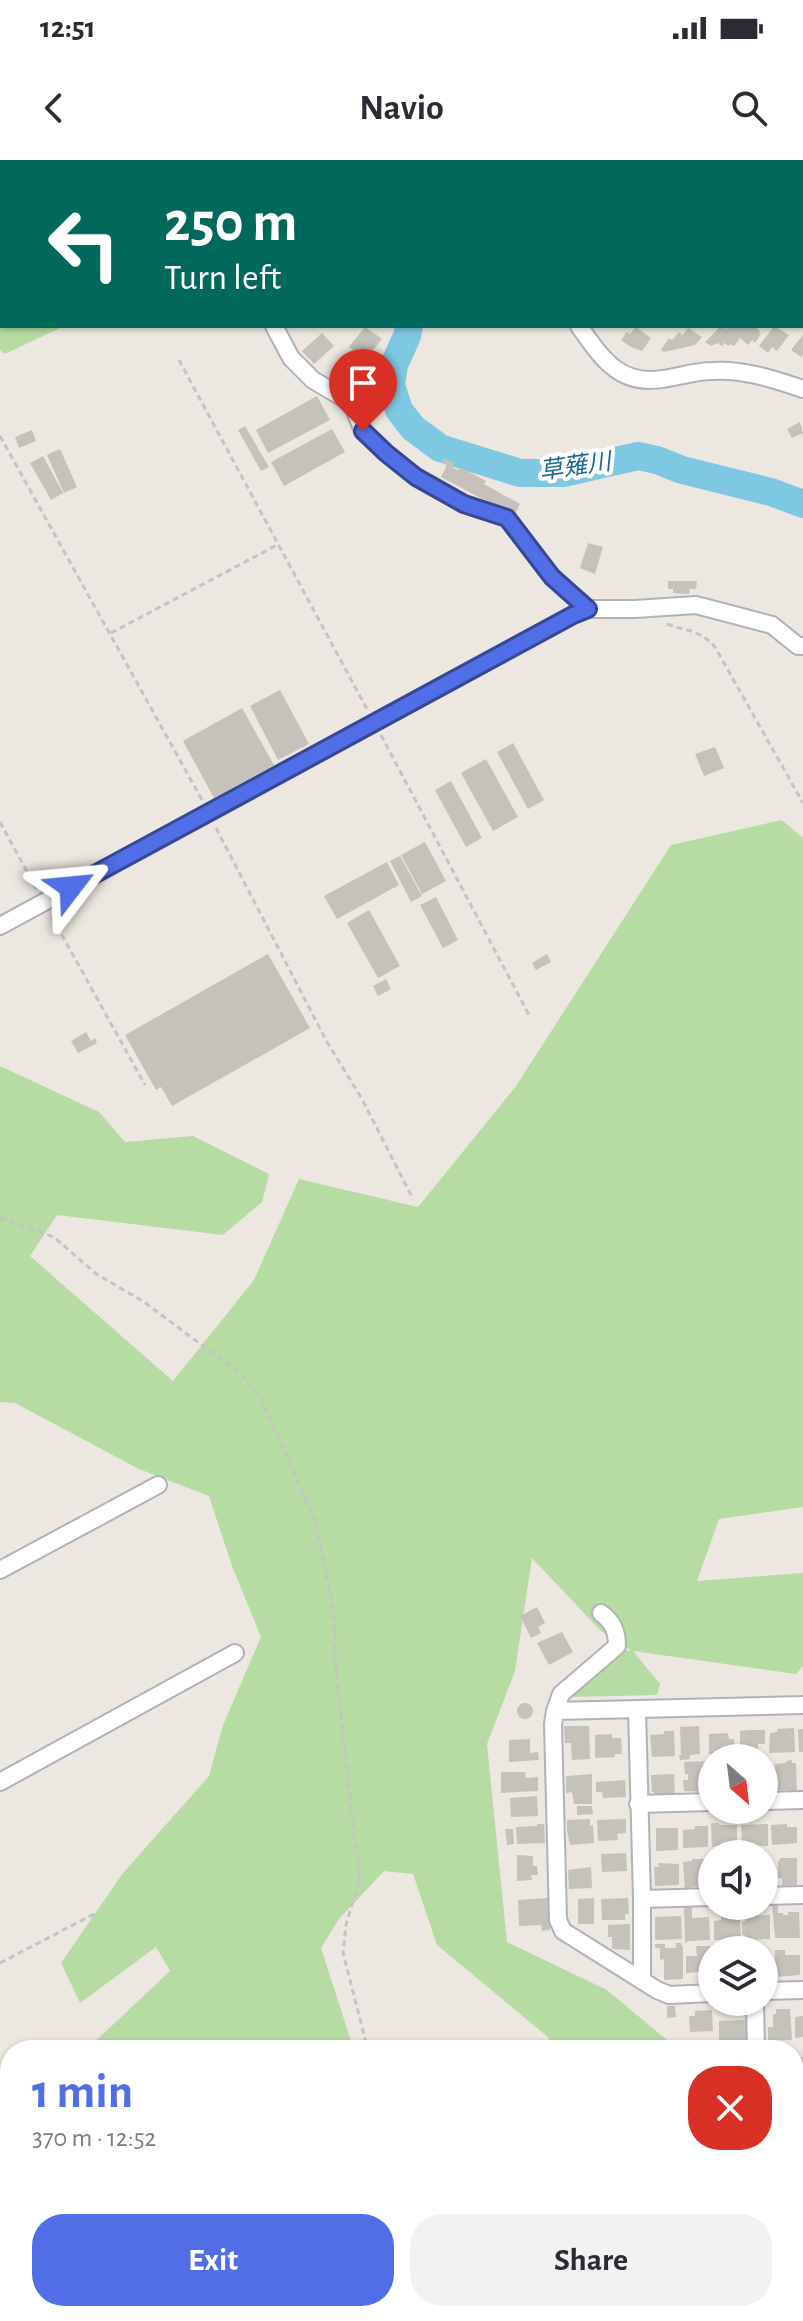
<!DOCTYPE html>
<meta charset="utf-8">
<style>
body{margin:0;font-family:"Alegreya Sans","Noto Sans JP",sans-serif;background:#f2f2f3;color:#2b2b33;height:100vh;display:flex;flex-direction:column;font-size:30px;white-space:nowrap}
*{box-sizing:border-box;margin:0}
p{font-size:26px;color:#7c7c81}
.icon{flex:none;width:44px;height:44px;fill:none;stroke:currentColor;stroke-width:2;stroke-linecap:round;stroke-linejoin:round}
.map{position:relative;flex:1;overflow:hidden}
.details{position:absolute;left:0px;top:1880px;width:804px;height:282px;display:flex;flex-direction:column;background:#fff;border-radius:32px 32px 0 0;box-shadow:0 2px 6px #0004}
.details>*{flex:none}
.banner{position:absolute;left:0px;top:0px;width:804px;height:168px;box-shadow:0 2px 6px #0004;background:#00695c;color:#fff;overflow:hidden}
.needle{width:52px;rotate:152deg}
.controls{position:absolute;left:698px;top:1584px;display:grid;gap:16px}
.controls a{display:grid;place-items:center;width:80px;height:80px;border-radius:50%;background:#fff;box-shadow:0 2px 6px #0004;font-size:40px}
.pin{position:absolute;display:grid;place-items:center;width:68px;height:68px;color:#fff;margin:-82px -34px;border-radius:50% 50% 50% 0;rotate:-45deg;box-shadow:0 0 8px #0007}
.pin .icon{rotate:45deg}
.me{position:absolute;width:88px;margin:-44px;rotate:61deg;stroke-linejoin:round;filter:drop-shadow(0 0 6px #0008)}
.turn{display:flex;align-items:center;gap:28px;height:168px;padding:0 32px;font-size:36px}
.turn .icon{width:104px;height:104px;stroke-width:2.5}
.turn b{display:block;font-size:56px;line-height:68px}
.round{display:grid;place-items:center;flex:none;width:84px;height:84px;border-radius:32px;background:#f2f2f3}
.headline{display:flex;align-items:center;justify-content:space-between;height:136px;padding:0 32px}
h1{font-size:48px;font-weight:600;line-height:60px;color:#526ee7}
.cta{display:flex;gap:16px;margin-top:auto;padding:16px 32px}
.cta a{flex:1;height:92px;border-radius:32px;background:#526ee7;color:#fff;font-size:32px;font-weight:600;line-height:92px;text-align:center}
.cta a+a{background:#f2f2f3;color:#2b2b33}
.status{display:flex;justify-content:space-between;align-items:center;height:56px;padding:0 40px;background:#fff;direction:ltr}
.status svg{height:22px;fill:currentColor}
header{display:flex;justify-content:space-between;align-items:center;height:104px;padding:0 32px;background:#fff;font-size:36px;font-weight:600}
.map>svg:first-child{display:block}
.green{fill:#b6dca3}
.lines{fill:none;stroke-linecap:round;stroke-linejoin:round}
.river{stroke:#7fc8e2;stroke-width:28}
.building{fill:#c5c1bb}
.minor-casing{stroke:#b0b2bb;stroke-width:20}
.path{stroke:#c4c4c4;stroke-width:3;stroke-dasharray:6 4;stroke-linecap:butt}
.minor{stroke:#fff;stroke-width:16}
.route-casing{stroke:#354896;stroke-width:20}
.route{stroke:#526ee7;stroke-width:14}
.labels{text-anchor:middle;stroke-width:8;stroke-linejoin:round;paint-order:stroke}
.water-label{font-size:24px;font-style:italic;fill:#1c6890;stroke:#fff}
</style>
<div class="status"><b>12:51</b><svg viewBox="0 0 49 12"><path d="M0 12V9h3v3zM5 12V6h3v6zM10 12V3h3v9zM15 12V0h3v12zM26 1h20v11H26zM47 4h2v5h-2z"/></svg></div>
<header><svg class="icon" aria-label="back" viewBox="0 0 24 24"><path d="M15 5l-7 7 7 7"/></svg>Navio<svg class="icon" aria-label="search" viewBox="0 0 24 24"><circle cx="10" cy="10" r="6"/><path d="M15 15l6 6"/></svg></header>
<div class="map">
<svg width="803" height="2161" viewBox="0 0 803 2161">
<rect width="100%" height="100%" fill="#ece7e0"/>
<path class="green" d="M0 0H205L208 2H2V166H64L5 194 0 190Z
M782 660 803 678V1347L719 1359 697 1421 803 1413V1506L796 1514 633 1491 660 1524 657 1535 568 1537 618 1492 631 1490 601 1471 532 1398 515 1511 487 1584 507 1782 607 1830 679 1890H545L549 1878 437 1785 413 1714 384 1711 339 1759 321 1788 354 1890H86L170 1811 156 1787 80 1843 61 1803 123 1713 209 1616 223 1565 261 1477 232 1406 209 1336 139 1309 15 1243 0 1242V906L99 952 125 982 193 976 269 1014 262 1042 223 1075 57 1055 30 1096 173 1221 254 1120 299 1019 418 1047 516 926 671 685Z
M10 2074V2152H51L55 2161H0V2080Z
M120 2152H398L409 2161H122Z
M690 2152H766L773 2159 771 2161H686Z"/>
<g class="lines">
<path class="river" d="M262 0 263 2
M409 166 407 176 394 205 391 225 399 250 413 268 440 288 520 313H563L638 296 657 300 682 310 771 332 803 344"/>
</g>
<path class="building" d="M721 166 727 169 729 166H754L760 171 759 173 761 174 755 183 752 180 748 185 740 178 734 186 730 184 729 186 724 183 722 186 718 183 711 186 705 182Z
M774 166 789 175 777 191 772 187 768 193 759 186Z
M365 167 382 179 366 199 349 187Z
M636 167 651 178 642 191 631 187 621 180 627 172 630 174Z
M688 168 702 177 695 185 664 192 661 190 669 178 672 180 679 172 682 174 680 178Z
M322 173 334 186 314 204 302 191Z
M803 175V194L801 197 791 190Z
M317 236 330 260 268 293 256 270Z
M800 262 803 273 792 278 787 269Z
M245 266 269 307 261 311 238 270Z
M332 269 345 292 284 326 271 302Z
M32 270 36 281 19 288 15 277Z
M60 289 77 327 64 333 47 295Z
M43 296 63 333 51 340 30 303Z
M444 298 454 303 452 307 458 310 460 307 486 321 484 324 520 344 514 356 441 317 447 305 442 302Z
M588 383 603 387 595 414 580 408Z
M668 421H697L696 429H690L689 434 673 433V429H668Z
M280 530 309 584 278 600 250 546Z
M242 548 274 605 214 638 183 581Z
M513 583 544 640 528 649 497 592Z
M715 587 724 608 704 616 695 594Z
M486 599 518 657 493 671 461 613Z
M451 621 482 678 466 687 435 630Z
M425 682 446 721 422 734 401 695Z
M400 696 422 736 411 742 390 701Z
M387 702 399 725 337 759 324 736Z
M436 737 458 780 443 788 420 745Z
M369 750 400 806 378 818 347 763Z
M268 794 310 868 172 946 161 927 156 930 125 875Z
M547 794 551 802 536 810 532 803Z
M386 819 391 829 378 836 373 826Z
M86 872 91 881 95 878 97 883 78 893 71 881Z
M537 1447 545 1463 538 1467 541 1473 531 1478 520 1456Z
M562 1472 573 1492 549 1505 537 1483Z
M517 1551a8 8 0 1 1 16 0a8 8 0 1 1-16 0Z
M564 1566H589L590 1599 572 1600 571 1583H565Z
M699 1566 700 1594 690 1595V1599L680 1600 679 1595H681L680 1567Z
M794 1568 795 1592 769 1593 770 1573 777 1572V1569Z
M798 1569H803V1592H799Z
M749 1570H765V1584H758V1593H740V1571Z
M664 1571H674L675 1596 652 1597 650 1575 664 1574Z
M728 1573 729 1579H734V1593L709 1594V1574Z
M612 1574V1578H621L622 1594H615V1597L595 1598V1575Z
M530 1579V1593L538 1592 539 1600 509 1602V1580Z
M792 1600V1603H796L797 1637H788L787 1630 770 1631 769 1608H775V1604L786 1603V1601Z
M705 1601 706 1632 684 1631 683 1620H688V1614H685L684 1602Z
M501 1612H525L526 1618 538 1617V1631L501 1633Z
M592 1614V1644H574L572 1632 566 1633V1616Z
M674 1614 675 1636 655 1637 654 1632H652L651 1615Z
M625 1620 626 1637 603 1638 602 1632H596V1622Z
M537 1636 538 1656 511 1657 510 1638Z
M577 1646H592L593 1654 577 1655Z
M590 1659V1666L593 1665 594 1683 570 1685 567 1670V1660Z
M626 1659V1673L617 1674 618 1680 598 1681 597 1660Z
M711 1663H719V1665H737V1686L712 1687Z
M537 1664H544L545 1683 517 1684 516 1667 537 1666Z
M768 1664V1686H742L741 1665Z
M787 1664V1667H797V1683L772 1685 771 1665Z
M695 1666H708V1687L683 1688V1670L695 1669Z
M656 1668H678V1690L656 1691Z
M505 1669H513L514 1684 507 1685Z
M741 1690H766V1694H741Z
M626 1693 627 1711 602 1712 601 1694Z
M517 1695 533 1696V1706H537L538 1715H531L532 1720 517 1721Z
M780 1698H797V1725L782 1726V1718H778V1701L780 1700Z
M692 1699H706L708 1702 709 1726 691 1727V1733H685L683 1702 692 1701Z
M658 1703 679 1704V1725L655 1726 654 1707H659Z
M591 1707 592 1728 569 1729 568 1710Z
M548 1738 550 1770 542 1771 541 1765 519 1766 518 1740Z
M594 1738V1764H578V1739Z
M628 1738 629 1754H625V1760H602L601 1739Z
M778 1743V1753H783V1755H788V1752H799L800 1778H775L772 1744Z
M684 1745 692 1746V1758L709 1757 710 1780 689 1781 685 1783Z
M721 1753H738V1760H740L741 1777 739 1780H714V1761L721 1760Z
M770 1755V1779L745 1780V1775H742V1762H745V1756Z
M681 1756 682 1779 655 1780V1757Z
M630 1764V1790L612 1789V1777H608V1765Z
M676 1783H681L683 1788V1819L664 1820V1799L660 1800V1788H655V1784H665V1788H676Z
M696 1786H710L711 1808 699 1809V1812L686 1813V1796H697Z
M775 1790H785V1795H800V1815L775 1817Z
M770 1794 771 1817 764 1818V1795Z
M667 1846H675L676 1857 667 1858Z
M776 1849H790L792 1880H768V1867H773V1854H776Z
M712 1850 713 1871 690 1872 689 1856H695V1851Z
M803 1856V1877L795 1878V1857Z
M746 1860V1880L719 1881V1861Z
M803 1897V1918H797L796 1898Z"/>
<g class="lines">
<g class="minor-casing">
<path id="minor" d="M470 0 471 2
M748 0 750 2
M37 2 38 0
M641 2 642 0
M718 2 720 0
M802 39H803
M0 87 2 83
M802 150 803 151
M274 166 291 198 313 220 352 243 363 271 386 293 416 317 464 344 507 358 552 417 588 449
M579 166C601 197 619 226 662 219 678 217 695 211 712 211 744 209 773 219 803 229
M0 766 573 455 588 449H635L696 445 772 465 798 486H803
M0 1410 158 1325
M637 1549 642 1739V1821
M555 1551 561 1534 617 1486C617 1471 613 1462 601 1453
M0 1622 235 1493
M764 1641 803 1640
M638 1644 712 1642
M764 1736 803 1735
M642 1739 712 1737
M764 1831 803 1830
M712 1833 669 1835 657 1830 563 1771 558 1760 553 1564 555 1551 803 1545
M755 1842 756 1890
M794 1932H803
M0 1995 10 2005
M116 2152 124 2161
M652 2152 653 2161"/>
</g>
<path class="path" d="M179 200 368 551
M0 276 202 640
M667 464C688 472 699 469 715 487L803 643
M111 473 277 385
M381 575 529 855
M0 662 37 730
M216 668 327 882 362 939 413 1039
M52 757 145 925
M0 1058 54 1077 95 1113 144 1142 242 1215 260 1236 315 1360 333 1448 337 1517 355 1684 360 1705 359 1720 346 1765 343 1793 368 1890
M0 1803 98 1752
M0 2022 10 2030
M525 2152 533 2161
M557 2161 561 2152"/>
<use href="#minor" class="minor"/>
</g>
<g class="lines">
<g class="route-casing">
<path id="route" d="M71 727 573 455 588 449 552 417 507 358 464 344 416 317 386 293 363 271"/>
</g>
<use href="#route" class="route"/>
</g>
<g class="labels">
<g class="water-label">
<text transform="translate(575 306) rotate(-8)" y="8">草薙川</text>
</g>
</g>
</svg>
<div class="controls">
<a><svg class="needle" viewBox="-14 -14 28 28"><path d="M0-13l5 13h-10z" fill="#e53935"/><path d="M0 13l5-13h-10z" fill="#7c7c81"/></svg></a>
<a><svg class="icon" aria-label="sound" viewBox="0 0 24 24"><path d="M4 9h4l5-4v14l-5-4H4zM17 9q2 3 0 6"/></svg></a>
<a><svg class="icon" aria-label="layers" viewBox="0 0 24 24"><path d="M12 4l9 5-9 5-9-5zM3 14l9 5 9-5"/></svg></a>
</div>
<div class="pin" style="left:363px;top:271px;background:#d93025"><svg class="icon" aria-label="arrive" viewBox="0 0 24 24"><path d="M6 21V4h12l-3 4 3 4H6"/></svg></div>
<svg class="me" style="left:71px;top:727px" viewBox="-20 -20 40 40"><path d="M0-17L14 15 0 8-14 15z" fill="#526ee7" stroke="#fff" stroke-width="4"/></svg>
<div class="banner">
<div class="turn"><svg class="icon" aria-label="left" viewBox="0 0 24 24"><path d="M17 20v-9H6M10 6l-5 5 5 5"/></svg><div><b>250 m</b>Turn left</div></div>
</div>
<section class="details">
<div class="headline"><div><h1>1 min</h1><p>370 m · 12:52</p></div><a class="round" style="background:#d93025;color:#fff"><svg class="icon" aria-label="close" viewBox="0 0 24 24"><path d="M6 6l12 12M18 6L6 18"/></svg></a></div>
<div class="cta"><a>Exit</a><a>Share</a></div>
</section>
</div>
